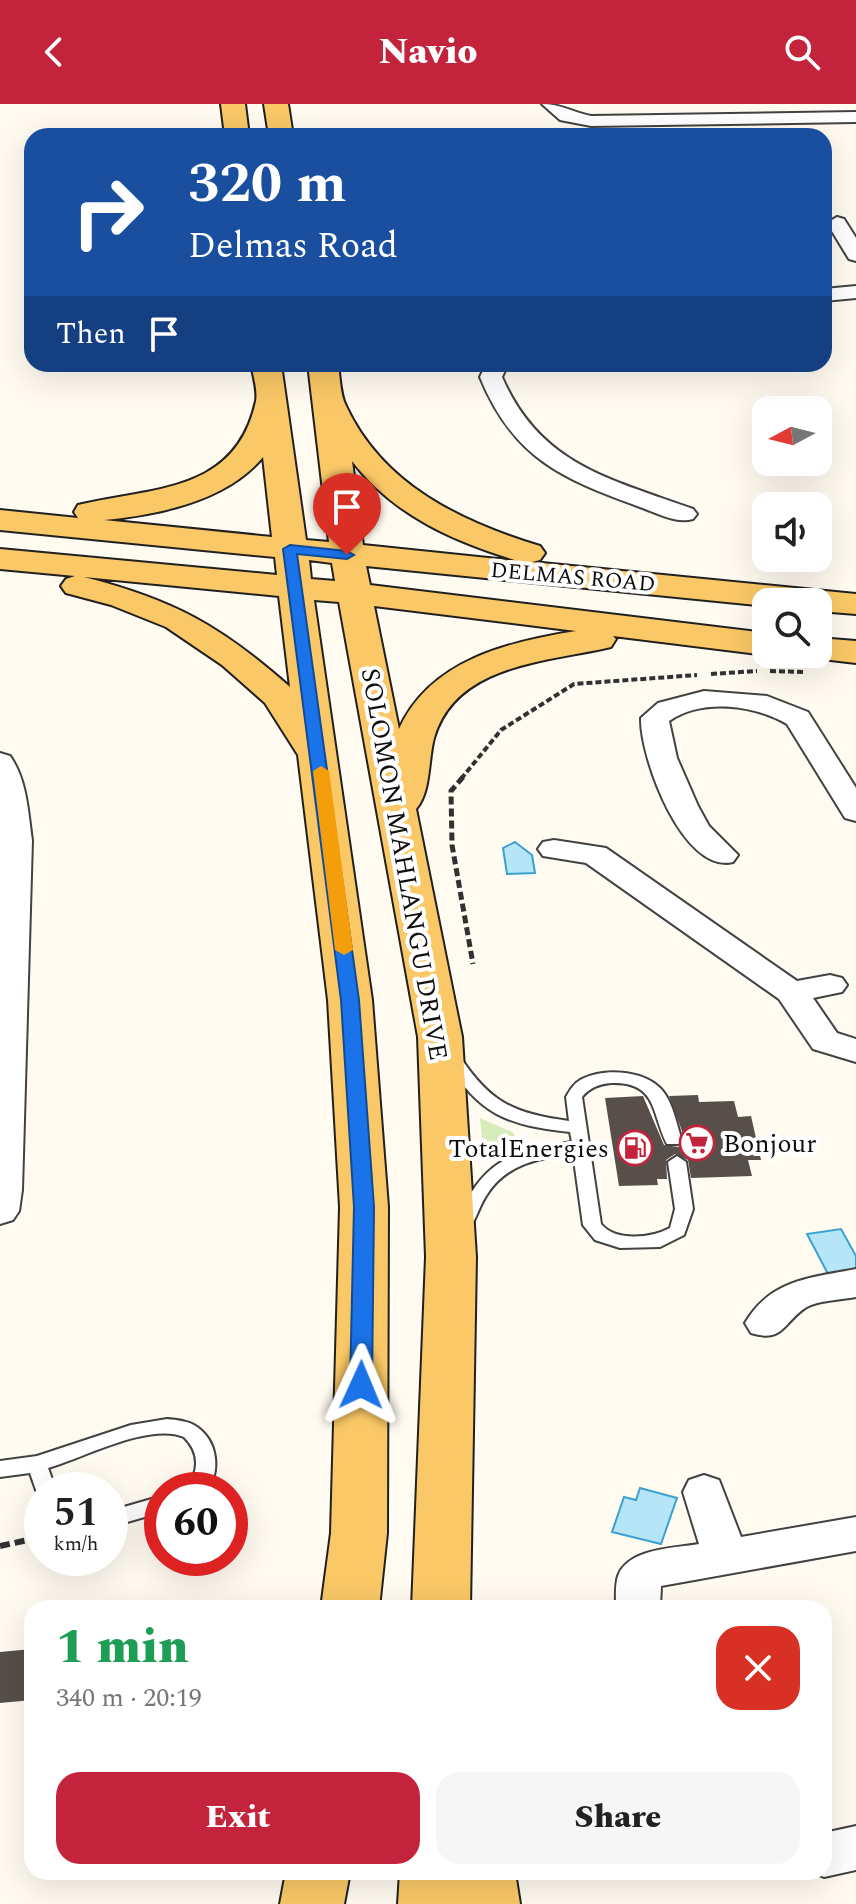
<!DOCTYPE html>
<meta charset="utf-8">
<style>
body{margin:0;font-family:Spectral,serif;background:#f6f6f6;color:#222;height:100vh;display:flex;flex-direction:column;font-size:30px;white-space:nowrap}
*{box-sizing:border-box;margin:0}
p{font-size:26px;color:#767676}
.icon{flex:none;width:44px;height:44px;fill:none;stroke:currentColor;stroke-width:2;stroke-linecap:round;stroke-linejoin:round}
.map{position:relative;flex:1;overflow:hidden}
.side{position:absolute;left:24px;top:1496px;width:808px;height:280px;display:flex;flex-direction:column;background:#fff;border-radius:24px;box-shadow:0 8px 32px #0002}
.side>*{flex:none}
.banner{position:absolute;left:24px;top:24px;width:808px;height:244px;border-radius:24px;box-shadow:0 8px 32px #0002;background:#1a4fa0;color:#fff;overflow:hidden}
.needle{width:52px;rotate:263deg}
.controls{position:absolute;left:752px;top:292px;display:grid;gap:16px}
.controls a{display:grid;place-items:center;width:80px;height:80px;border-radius:16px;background:#fff;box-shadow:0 8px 32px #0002;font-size:40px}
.speed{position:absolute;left:24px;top:1368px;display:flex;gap:16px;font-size:40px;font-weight:700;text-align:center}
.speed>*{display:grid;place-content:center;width:104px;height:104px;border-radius:50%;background:#fff;box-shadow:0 8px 32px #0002;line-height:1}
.speed small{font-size:20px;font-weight:400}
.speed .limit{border:12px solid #d22;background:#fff;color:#111}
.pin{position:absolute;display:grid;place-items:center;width:68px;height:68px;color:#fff;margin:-82px -34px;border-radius:50% 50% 50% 0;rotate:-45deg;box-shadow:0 0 8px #0007}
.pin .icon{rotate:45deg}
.me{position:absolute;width:88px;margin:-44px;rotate:1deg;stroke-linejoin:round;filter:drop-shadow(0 0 6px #0008)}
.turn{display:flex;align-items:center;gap:28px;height:168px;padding:0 32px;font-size:36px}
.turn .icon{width:104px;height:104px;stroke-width:2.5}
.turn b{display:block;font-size:56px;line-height:68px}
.then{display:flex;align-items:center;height:76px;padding:0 32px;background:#0003;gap:16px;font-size:30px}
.round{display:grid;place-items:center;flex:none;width:84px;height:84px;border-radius:24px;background:#f6f6f6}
.headline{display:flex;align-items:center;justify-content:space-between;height:136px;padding:0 32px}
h1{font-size:48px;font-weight:800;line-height:60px;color:#1e9e55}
.action{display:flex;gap:16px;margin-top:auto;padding:16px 32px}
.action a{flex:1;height:92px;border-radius:24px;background:#c3243b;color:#fff;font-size:32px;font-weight:800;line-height:92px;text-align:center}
.action a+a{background:#f6f6f6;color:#222}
header{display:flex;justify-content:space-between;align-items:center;height:104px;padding:0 32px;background:#c3243b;color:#fff;font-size:36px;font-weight:800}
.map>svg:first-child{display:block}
.green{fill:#d8ebba}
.water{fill:#b5e5f7;stroke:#3ba2d0;stroke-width:2}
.building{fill:#584f4b}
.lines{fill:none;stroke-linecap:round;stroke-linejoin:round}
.service-casing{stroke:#424242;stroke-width:4}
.minor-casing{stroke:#424242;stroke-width:4}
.primary-casing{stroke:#202020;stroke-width:4}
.path-far2{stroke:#313131;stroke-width:4;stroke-dasharray:6 3;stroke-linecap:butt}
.path-far1{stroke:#313131;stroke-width:5;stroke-dasharray:8 4;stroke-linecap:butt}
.path{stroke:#313131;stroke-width:6;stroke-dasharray:10 5;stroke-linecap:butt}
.service{fill:#fff;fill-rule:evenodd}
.minor{fill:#fff;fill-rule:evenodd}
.primary{fill:#fac866;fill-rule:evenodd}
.route{fill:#1a73e8;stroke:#114b97;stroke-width:2}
.slow{fill:#f59e0b}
.labels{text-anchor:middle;stroke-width:8;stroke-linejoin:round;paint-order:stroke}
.far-street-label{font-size:22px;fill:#0f0f0f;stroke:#fff}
.street-label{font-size:26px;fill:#0f0f0f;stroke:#fff}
.poi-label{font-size:26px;fill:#0f0f0f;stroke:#fff;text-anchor:start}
</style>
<header><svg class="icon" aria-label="back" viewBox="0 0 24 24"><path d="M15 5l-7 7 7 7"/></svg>Navio<svg class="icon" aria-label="search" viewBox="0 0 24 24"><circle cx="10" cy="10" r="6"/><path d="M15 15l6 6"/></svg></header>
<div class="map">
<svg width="856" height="1800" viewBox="0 0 856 1800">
<rect width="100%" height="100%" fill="#fffbf1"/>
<path class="green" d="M480 1014 514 1029 515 1037 484 1051Z"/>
<path class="water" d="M515 738 532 751 535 769 507 770 503 744Z
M841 1125 856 1152V1165L828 1170 807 1130Z
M640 1384 677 1394 661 1440 612 1428 624 1393 636 1396Z"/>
<path class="building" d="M698 991 699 998 734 997 738 1013 751 1012 761 1056H748L752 1072 691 1074 688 1056 675 1050 666 1056 667 1075H657L658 1081 619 1082 605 994 643 992 664 1041 679 1043 685 1035 669 992Z
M32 1545V1596L0 1599V1548Z"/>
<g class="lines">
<g class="service-casing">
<path id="service" d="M453 950 459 951C489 998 514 1010 569 1017L566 993C570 986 574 979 582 975 604 964 642 966 660 984 673 997 676 1019 682 1036L679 1040H667C651 1009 658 978 611 979 599 980 589 984 582 993L601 1120C616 1138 651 1134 670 1124L675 1105 668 1058 677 1052 686 1058 693 1105 684 1131 660 1143 620 1144 595 1136 583 1121 573 1049C540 1054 507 1060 488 1089 480 1100 477 1113 470 1124H458L455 1120C483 1057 506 1048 572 1038L570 1028C506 1021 480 1011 445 955Z
M167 1315C177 1316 189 1317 197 1323 218 1338 220 1366 208 1386H187C198 1367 201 1350 184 1333 149 1318 83 1354 48 1364L56 1386H42V1392L36 1386 30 1369 0 1373V1357L37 1352 131 1321Z
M162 1392V1408L110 1423V1407Z"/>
</g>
<g class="minor-casing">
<path id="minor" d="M542 0C561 0 572 8 591 12L856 8V18L591 22 560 16Z
M837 113 844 115 856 134V157L849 155 827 119Z
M856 182V194L824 197V185Z
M486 260H508L502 273C540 361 610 375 693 405L697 410 693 415C676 420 657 409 640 403 562 375 513 354 480 273Z
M704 587 767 592 808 608 856 684V717L845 714 787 620C754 601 702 594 669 617L677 654 698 702 709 722 738 751 733 758C683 770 640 654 641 614L658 599Z
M0 649 10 652C27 676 28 708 32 736L22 1086 19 1107 13 1116 0 1120Z
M554 736 606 744 797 877 830 871 842 874 847 881 842 888 813 894 837 929 856 935V958L813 945 779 895 586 759 543 752 538 745 543 738Z
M856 1165V1193C841 1196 818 1196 805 1204 783 1219 783 1239 751 1229L745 1219C771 1175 811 1174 856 1165Z
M704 1371 719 1376 741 1433 856 1413V1447L661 1482 660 1504H616C616 1494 615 1481 618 1472 628 1444 675 1444 699 1440L683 1388 689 1376Z
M856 1722V1766L824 1773 811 1768H824V1729Z"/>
</g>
<g class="primary-casing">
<path id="primary" d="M221 0H245L249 32H225Z
M264 0H288L293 32H269Z
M251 260H281L306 436 329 438 308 260H338C340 273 340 291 346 302 383 381 461 418 540 442L545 449 540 456 532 458 856 490V510L818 507V498H766V502L366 462 370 481 766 529V550H769L766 551 613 532 616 535 611 543C548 558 456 559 434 634 428 656 431 688 416 705L462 933 476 1153 470 1504H412L426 1153 418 933 339 498 314 496 372 896 388 1103 387 1429 379 1504H321L331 1429 340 1103 328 896 298 651 265 599 222 561 166 523 111 501 66 489 61 482 66 475 75 472 0 465V445L277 471 275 453 0 426V406L78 414 74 408 78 401C152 383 236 390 256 297 258 287 253 270 251 260ZM263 353 272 433 104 416C158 411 227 397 263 353ZM352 357C394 412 455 438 518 457L363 441ZM309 456 332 459 335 477 311 475ZM84 473 279 492 290 583C221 522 174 496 84 473ZM374 502 576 527C508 538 430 556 399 625Z
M818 534 856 537V559L805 553 804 550H818Z
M286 1768H350L344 1800H280Z
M400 1768H515L520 1800H398Z"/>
</g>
<path class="path-far2" d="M770 567 804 568
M711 570 757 567
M461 675 501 626 574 580 697 571"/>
<path class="path-far1" d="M463 673 451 687 452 741 473 860"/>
<path class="path" d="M0 1442 42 1433"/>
<use href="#service" class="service"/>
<use href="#minor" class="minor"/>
<use href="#primary" class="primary"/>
</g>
<path class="route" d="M290 441 347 447 354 451 347 455 297 450 359 896 374 1103 372 1281 369 1287H354L350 1281 354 1103 341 896 283 445Z"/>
<path class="slow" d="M321 662 329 667 353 846 344 851 335 846 313 667Z"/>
<defs>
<g id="supermarket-ring" transform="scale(1.8)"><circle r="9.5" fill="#fff" stroke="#c3243b" stroke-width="1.5"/><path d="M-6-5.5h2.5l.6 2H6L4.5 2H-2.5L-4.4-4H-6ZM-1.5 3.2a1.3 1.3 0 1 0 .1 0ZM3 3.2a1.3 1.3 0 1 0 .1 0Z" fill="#c3243b"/></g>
<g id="fuel-ring" transform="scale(1.8)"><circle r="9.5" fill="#fff" stroke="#c3243b" stroke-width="1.5"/><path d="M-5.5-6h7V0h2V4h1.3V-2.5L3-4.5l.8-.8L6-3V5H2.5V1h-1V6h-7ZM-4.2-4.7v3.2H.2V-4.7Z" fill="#c3243b"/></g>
</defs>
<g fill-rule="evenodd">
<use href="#supermarket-ring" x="697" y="1039"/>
<use href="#fuel-ring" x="635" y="1044"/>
</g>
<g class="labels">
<g class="far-street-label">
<text transform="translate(573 472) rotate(5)" y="8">DELMAS ROAD</text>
</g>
<g class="street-label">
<text transform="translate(405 760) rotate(80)" y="9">SOLOMON MAHLANGU DRIVE</text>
</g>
<g class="poi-label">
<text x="723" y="1048">Bonjour</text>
<text x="609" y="1053" text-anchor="end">TotalEnergies</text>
</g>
</g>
</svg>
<div class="controls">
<a><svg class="needle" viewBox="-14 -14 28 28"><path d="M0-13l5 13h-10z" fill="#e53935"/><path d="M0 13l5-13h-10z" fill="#767676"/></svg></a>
<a><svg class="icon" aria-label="sound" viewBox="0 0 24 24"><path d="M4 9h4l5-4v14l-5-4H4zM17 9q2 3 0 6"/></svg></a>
<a><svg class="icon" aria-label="search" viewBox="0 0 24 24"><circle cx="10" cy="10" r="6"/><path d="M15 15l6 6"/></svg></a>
</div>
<div class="speed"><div>51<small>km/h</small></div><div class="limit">60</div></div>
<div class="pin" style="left:347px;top:451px;background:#d93025"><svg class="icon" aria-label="arrive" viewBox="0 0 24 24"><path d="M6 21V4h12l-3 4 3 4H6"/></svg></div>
<svg class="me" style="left:361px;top:1281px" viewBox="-20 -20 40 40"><path d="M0-17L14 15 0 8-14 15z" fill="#1a73e8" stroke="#fff" stroke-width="4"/></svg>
<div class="banner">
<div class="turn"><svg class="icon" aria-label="right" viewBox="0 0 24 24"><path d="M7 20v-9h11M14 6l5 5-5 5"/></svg><div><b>320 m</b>Delmas Road</div></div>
<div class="then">Then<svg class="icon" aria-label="arrive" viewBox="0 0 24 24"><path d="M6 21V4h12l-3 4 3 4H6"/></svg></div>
</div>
<section class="side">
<div class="headline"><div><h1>1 min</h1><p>340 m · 20:19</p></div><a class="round" style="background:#d93025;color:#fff"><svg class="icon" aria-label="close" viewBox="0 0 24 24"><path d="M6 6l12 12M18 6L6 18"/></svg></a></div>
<div class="action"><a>Exit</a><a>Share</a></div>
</section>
</div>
